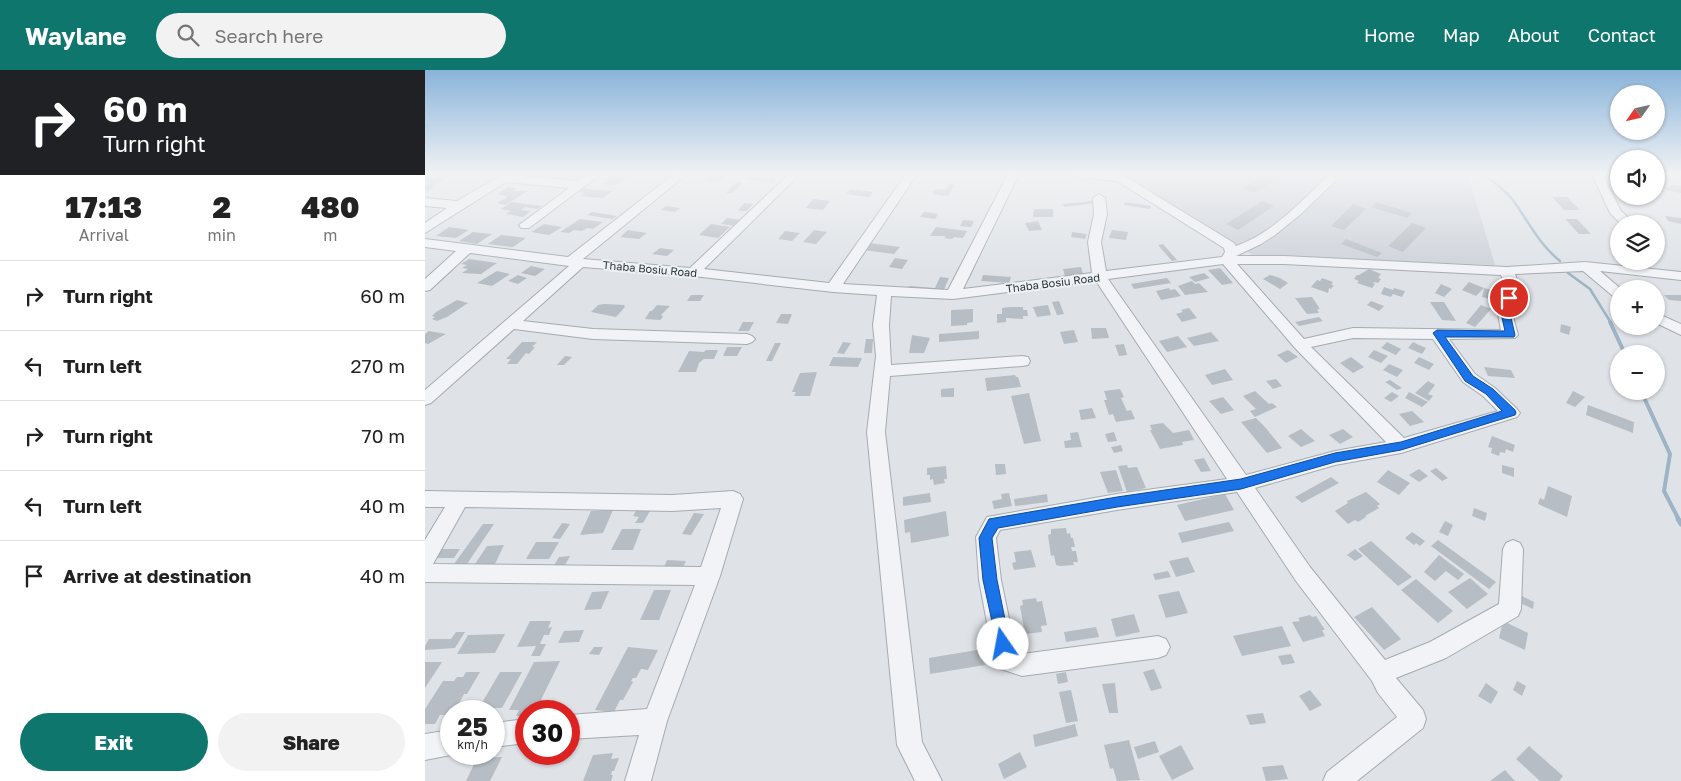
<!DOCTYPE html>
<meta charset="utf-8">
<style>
body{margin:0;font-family:"Golos Text",sans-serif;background:#f2f2f2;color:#222;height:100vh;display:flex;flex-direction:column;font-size:19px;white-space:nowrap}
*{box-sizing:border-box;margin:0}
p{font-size:16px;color:#767676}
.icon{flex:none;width:28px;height:28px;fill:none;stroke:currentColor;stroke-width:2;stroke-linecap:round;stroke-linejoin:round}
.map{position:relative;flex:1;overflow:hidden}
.details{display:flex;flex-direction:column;background:#fff;width:425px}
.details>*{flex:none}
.banner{background:#202124;color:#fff;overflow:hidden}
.needle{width:32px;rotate:236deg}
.fabs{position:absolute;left:1185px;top:15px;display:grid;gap:10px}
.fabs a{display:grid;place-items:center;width:55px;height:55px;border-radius:50%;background:#fff;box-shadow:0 1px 4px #0004;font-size:25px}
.speed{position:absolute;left:15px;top:630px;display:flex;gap:10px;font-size:25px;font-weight:700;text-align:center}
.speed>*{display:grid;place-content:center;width:65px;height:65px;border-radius:50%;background:#fff;box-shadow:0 1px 4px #0004;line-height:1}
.speed small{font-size:12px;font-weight:400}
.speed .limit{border:8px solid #d22;background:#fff;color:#111}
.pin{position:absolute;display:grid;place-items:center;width:42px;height:42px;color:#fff;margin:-21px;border:2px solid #fff;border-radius:50%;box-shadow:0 1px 5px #0007}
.me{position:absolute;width:55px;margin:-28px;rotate:348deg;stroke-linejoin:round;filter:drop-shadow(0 0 4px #0008)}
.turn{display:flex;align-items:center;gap:18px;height:105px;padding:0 20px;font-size:22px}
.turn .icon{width:65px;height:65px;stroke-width:2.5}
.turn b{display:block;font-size:35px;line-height:42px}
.eta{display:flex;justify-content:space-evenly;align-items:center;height:85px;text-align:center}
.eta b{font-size:30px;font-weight:800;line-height:35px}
.cta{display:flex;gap:10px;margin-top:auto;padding:10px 20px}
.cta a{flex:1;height:58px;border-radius:30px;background:#0f766e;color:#fff;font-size:20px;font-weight:800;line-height:58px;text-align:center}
.cta a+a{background:#f2f2f2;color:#222}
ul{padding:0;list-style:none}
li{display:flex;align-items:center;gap:15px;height:70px;padding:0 20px;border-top:1px solid #e0e0e0}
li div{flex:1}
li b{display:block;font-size:19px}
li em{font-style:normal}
header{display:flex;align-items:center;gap:30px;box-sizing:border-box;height:70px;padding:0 25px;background:#0f766e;color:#fff}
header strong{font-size:24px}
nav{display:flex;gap:28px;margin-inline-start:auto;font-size:18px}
.search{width:350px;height:45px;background:#f2f2f2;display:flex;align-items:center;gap:12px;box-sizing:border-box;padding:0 18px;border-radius:28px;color:#767676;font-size:19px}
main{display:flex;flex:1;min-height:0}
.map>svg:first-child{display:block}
.built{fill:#cdd2d9}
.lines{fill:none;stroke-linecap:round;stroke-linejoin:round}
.stream-far2{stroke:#9cb4c5;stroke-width:2.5}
.stream-far1{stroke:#9cb4c5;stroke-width:4}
.stream{stroke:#9cb4c5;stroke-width:5}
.building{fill:#b7bdc4}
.minor-casing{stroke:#a5abb1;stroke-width:2}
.minor{fill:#f1f3f6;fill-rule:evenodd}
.route{fill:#1a73e8;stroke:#114b97}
.labels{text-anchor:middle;stroke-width:4;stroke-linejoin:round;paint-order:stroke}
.far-street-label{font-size:11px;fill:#29333d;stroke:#eef2f5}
</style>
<header>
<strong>Waylane</strong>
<div class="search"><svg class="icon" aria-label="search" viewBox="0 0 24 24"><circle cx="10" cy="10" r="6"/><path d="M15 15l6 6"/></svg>Search here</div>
<nav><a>Home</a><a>Map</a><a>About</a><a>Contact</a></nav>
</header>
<main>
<section class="details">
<div class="banner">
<div class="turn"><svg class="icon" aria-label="right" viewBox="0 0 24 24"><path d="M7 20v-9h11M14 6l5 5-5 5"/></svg><div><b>60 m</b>Turn right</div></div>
</div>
<div class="eta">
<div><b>17:13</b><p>Arrival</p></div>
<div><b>2</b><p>min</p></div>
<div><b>480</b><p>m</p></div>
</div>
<ul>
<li><svg class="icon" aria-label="right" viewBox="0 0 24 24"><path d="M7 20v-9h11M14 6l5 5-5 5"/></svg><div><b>Turn right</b></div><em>60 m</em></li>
<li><svg class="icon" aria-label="left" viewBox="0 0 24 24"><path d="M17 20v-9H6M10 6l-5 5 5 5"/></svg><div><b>Turn left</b></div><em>270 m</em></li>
<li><svg class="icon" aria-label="right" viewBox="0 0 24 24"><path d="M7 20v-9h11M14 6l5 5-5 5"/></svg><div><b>Turn right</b></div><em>70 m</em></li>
<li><svg class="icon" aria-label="left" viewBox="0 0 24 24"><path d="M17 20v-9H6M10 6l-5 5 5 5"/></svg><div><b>Turn left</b></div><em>40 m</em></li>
<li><svg class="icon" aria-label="arrive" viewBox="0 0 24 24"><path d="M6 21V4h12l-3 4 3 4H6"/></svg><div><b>Arrive at destination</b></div><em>40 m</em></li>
</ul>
<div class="cta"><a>Exit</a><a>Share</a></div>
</section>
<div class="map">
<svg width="1256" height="711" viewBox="0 0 1256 711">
<rect width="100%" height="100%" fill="#dfe3e7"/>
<path class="built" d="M698 104H1036L1044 108 1070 195 829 186Z"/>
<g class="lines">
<path class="stream-far2" d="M1059 104C1069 113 1083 122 1090 133 1104 153 1115 175 1135 191
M1143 203 1165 219 1186 253"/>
<path class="stream-far1" d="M1185 252 1200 284
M1216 321 1245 384 1239 421 1254 450"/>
<path class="stream" d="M1253 449 1256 454"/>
</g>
<path class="building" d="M17 104H25L22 106H26L6 117H9L3 121 0 120V116L6 112H0V106L10 108Z
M195 104H208L190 115 178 114 184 110H180L188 105Z
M287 104H300L302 105 294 112 279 111Z
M840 104H860L830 123 817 118Z
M325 106 352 109 348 113 321 109Z
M312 112H318L307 123H301Z
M524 114 530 115 523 126 507 124 511 119 520 120Z
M1246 115 1256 116V123L1241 120 1240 117 1245 118Z
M84 117 92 119 88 121H103L80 135 72 133 83 127 72 124Z
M159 118 165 119 187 121 178 128 156 126 160 123 154 122Z
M425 119 448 122 444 127 421 124Z
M1127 127H1142L1155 140H1139Z
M388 129 405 131 398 140 381 138Z
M669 131 670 133 639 137 638 134Z
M837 131 849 136 813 160 801 154Z
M87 132 101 134 117 136 112 139 100 137 96 140 106 141 98 147 81 144 86 141 76 139Z
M700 132 726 136 725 139 699 135Z
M951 132 987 143 982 148 946 137Z
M319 133 328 134 322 141H313Z
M928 134 941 139 919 160 906 156Z
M241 136 255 138 250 142 236 140Z
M609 139H628V147H608Z
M167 142 192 146 187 149 162 145Z
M499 142 513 144 510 149 495 147Z
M1240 146 1256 148V154L1243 151Z
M302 148 316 150 310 156 296 154Z
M155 149 178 152 168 159 162 158 157 161 149 160 144 163 135 162Z
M1140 149H1152L1166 164H1154Z
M538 150 549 151 546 157 535 156Z
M613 151 617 160 604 161 600 153Z
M987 153 1001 158 978 182 963 176Z
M119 154 137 157 124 165 106 162Z
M286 154 305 157 293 168 274 165Z
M24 157 44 160 31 168 11 166Z
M511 157 542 161 538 168 529 167 527 169 519 168 521 166H505Z
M203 160 222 163 214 169 195 167Z
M389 160 402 162 391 174 378 172Z
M687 160 703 162 701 170 684 168Z
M360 161 375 163 367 171 353 169Z
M48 162 67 164 52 174 34 171Z
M647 162 662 164 660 169 646 167Z
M76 165 101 168 88 177 63 174Z
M921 169 957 183 952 187 916 174Z
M444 173 475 177 469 184 438 180Z
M738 174 752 190 747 191 733 175Z
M235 178 249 180 242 186 227 184Z
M470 188 483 190 477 199 464 197Z
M44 189 72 193 56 204 37 203 43 199 37 198 42 195 36 194Z
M106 196 120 199 110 206 96 203Z
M656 197 658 204 640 206 638 199Z
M795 198 808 213 797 215 783 200Z
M944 199 956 204 953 208 956 209 953 213 949 212 948 213 950 214 947 218 932 213 934 211 929 209 932 205H934Z
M72 201 85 204 67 216 52 213Z
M779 203 785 208 770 212 764 207Z
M93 205 102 208 93 214 83 211Z
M558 205 586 207 584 213 556 211Z
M845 205 855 208 863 213 855 219 838 209Z
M515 207 524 208 518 222 482 220 484 216 510 218Z
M742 208 746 213 709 219 706 214Z
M897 208 908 212 906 215H909L906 219 904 218 903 223 886 217 892 210 895 211Z
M767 211 770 214 774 213 783 222 760 225 753 216Z
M1044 212 1059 218 1051 226 1037 220Z
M1016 214 1027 219 1019 227 1010 223Z
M959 217 968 220 969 218 980 221 977 227 968 224 966 227 956 224Z
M744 218 745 220 750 219 756 226 736 230 731 221Z
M1059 218 1071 221 1070 230 1057 227Z
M266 225H279L275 231H262Z
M1239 225H1256V231L1244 230Z
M887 227 895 239H892L894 243 882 244 870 228Z
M32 230 43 233 22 247 12 251 7 249 10 247 7 246 11 242Z
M634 231 639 244 632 245 627 232Z
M946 231 959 236 954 241 942 235Z
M1005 232H1019L1031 251 1017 250Z
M179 234 200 235 199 237H200L191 247 166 242 173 235Z
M232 235 245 236 236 245 238 247 235 250 220 249 225 241H227Z
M623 235 626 245 612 247 608 237Z
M1056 235 1066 239 1050 257 1041 253Z
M585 237H598V240H602L603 246H598V249L581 248V252L572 253V244H577V238Z
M764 238 772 248 757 252 751 244 758 242 756 240Z
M548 239V252L542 253V255L526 256V240Z
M356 244H367L363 254 351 253Z
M894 247 898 251 874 256 870 252Z
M318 252H329L324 261H313Z
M1136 254 1146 257 1144 265 1135 262Z
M666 258H681L684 268 667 269Z
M649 260 653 272 639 274 635 262Z
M4 261 21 264 3 274 0 273V264Z
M554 261V269L514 272V264Z
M786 262 794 271 769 276 762 268Z
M487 265 505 268 499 283H484Z
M753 266 762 277 742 282 734 271Z
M441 269H448L447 283H439Z
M97 272H112L107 277H110L104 284 101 283 92 294H82L86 289H81Z
M418 272 426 273 419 284 412 283Z
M962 272 976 279 971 285 956 278Z
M988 272 994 275 1001 278 997 284 983 278Z
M350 273H356L347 291H341Z
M699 274 702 285 694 286 690 275Z
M302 277H317L312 286H298Z
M281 280H293L289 289H279L274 293 271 302H253L264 281 279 282Z
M863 280 873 287 861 293 852 285Z
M949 280 963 286 956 293 943 287Z
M140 286 147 287 139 295H132Z
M408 287 437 288 433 297 404 296Z
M926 287 934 293 939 297 928 303 915 293Z
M994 287 1009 294 1004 300 989 293Z
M964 294 978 300 972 307 958 300Z
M1059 297 1086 300 1090 308 1063 306Z
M800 299 808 310 787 315 780 305Z
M392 302 385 326H369L371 322H367L375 303Z
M590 305 591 307H593L596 317 562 321 560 308Z
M851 309 857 316 848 319 841 311Z
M965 310 977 318 972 320 960 312Z
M1003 311 1010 315 1003 324 1008 326 1004 331 990 323Z
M529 318V327H516V319Z
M695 319 699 327 696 328 702 341 706 340 710 349 691 352 688 344 684 345 679 330H682L679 321Z
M830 321 844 334 847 333 852 337 830 347 825 341 831 339 818 326Z
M1148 321 1160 327 1150 337 1141 333Z
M967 322 974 326 966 332 959 328Z
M984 322 1003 332 997 337 980 328Z
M604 323 616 371 599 374 586 326Z
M798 327 809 340 796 344 784 331Z
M1163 335 1209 352 1208 363 1161 345Z
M667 338 671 348 656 350 654 340Z
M987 341 999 352 985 356 974 344Z
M831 348 840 357 857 378 842 383 816 352Z
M738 353 748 363 764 360 769 370 757 372 758 375 735 379 725 360H727L725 355Z
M876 359 890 371 876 377 863 366Z
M918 359 928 367 915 374 904 365Z
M653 362 657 377 640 378 639 371 646 370 645 363Z
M689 362 692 371 683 372 680 364Z
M1067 366 1090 375 1088 382 1081 379 1080 383 1075 382 1074 386 1066 383 1067 378 1063 377Z
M696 375 698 381 689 383 686 377Z
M779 388 786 401 776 402 769 390Z
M570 394H580L581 404 571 405Z
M702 395 703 398 712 397 721 418 702 422 693 396Z
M1077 395 1089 398V407L1077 403Z
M521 396 522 409H519L520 413 509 415 508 409 505 410V405H502V398Z
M1011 398 1023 408 1017 411 1005 401Z
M994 399 1003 406 994 412 984 405Z
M691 400 698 421 683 423 675 402Z
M963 400 985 413 974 425 952 412Z
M906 407 914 413 877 433 870 427Z
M1123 416 1147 426 1142 447 1113 434 1115 428 1119 430Z
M941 422 955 434 952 436 954 438 940 446 941 447 933 452 930 450 923 454 910 441 923 433 922 431Z
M505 423 506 432 478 436V427Z
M584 423 587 436 569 439 567 431 577 429 576 424Z
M622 424 623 432 590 436 589 429Z
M800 424 809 440 760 451 752 435Z
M1049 438 1062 443 1060 451 1047 446Z
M188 440 178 463 155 465 166 441Z
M211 441H225L218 453H210L214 447 208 446Z
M521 441 524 466 486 473 485 462 480 463 479 450Z
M269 443 279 444 266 465 257 464Z
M1020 451 1028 455 1023 466 1014 462Z
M804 452 809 461 757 473 753 463Z
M137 453 145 454 135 469 127 468Z
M58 454H69L42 494H29Z
M641 458 642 464 645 463 646 468H648L650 477H646L647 481H651L653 492H648L649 495 635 496 631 495 629 485 626 486 623 465 626 464V459Z
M197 459H216L208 480H186Z
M987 462 1000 471 995 476 991 473 989 475 980 468Z
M1013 470 1071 512 1064 519 1006 476Z
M946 471 987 507 973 516 933 479Z
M111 472H134L124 489H101Z
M79 475 70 494H50L62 476Z
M15 479H35L29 488H9Z
M930 479 938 486 930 491 922 485Z
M606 480 611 497 589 500 587 493 591 492 589 482Z
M1014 485 1039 504 1033 510 1021 501 1010 511 999 502Z
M145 486 139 497H128L134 487Z
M763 487 770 502 751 507 744 491Z
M242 490 261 491 257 499H238Z
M743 501 746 507 730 510 728 504Z
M1045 508 1063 524 1042 539 1023 522Z
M991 509 1028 541 1013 553 976 520Z
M229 520H246L234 550H215Z
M184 521 176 539 159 540 167 522Z
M754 521 763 543 741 548 733 525Z
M1097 526 1109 532 1108 539 1095 533Z
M611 528 612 532 617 531 622 555 616 556 617 562 600 564 595 536 598 535 597 530Z
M947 537 976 569 959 580 929 547Z
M709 544 715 562 691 567 686 549Z
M885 545 887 547 891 546 900 560H897L900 566 878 572 867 552 875 551 873 548Z
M105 551H126L123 558 127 557 124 565H119L115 574H121L115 586H106L111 576 92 577Z
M1078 551 1103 563 1100 580 1074 568Z
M857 556 866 576 817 586 808 566Z
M671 557 674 567 641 572 639 562Z
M159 560 154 572 133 573 139 561Z
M31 562H40L30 578 0 580V576L4 569H26Z
M80 564 70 583 32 584 43 565Z
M169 577H178L174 585 164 584Z
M203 577 233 580 223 600 216 599 211 608H208L206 611 208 612 198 630H195L189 642 170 640Z
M558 579 560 595 505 604 504 588Z
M866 584 870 593 857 595 853 586Z
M135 591 111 640H101L98 646H91L94 640H84L109 592Z
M0 592H17L0 618Z
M729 599 737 618 726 621 718 602Z
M41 602H55L42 624H39L30 641H26V645H15L10 654H0V639L18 611H29L32 607H38Z
M75 602H97L77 638H54Z
M641 602 643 612 633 614 631 604Z
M1092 611 1101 616 1097 626 1088 620Z
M690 613 693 643H684L677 614Z
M1061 613 1073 622 1066 634 1053 626Z
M646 620 653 651 641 653 634 622Z
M885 620 897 635 885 641 874 626Z
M838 643 841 653 825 655 821 645Z
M650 654 653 666 610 677 608 665Z
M704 670 715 710 692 711 688 698 685 699 679 675Z
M730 671 734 682 713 689 709 677Z
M756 675 769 699 747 710 734 686Z
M1104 676 1138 706 1134 711H1115L1091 689Z
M595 682 602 697 579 709 573 694Z
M188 683 186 689 194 688 189 701H187L186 705H188L186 711H158L168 685Z
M77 687 65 711H41L52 688Z
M858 695 863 709 841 711 837 697Z
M1080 700 1090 711H1065Z"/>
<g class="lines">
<g class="minor-casing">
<path id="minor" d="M78 104 152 111 163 104H176L104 158H96L94 155 144 118 81 112 0 163V153L22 138 0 136V128L32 131Z
M249 104H262L158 189 265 198 364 104H375L279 199 404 213 481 104H492L418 214 523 220 583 104H594L538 219 667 203 663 172 669 144 668 128 674 124 680 128 682 144 676 172 681 201 797 187 800 182 799 178 692 111 649 107 644 104H696L809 173 811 176C846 164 876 132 902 107L906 106 912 109 910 111 877 143 850 165 836 174 811 186H859L1082 197 1160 192 1256 202V210L1175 201 1196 219H1194V228L1189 227 1158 201 1090 204 1095 218 1086 239 1093 265 1090 268 1024 269 1050 304 1070 318 1092 339 1095 343 1092 347 976 383 910 395 830 418 885 497 960 590 1005 572 1074 534 1078 479 1081 473 1088 470 1095 473 1098 479 1096 539 1093 546 1021 588 971 608 998 640 1001 649 998 658 932 711H898L902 702 972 647 953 623 947 611 871 511 812 422 692 440 575 460 571 468 576 510 591 582 597 584 733 566 741 569 745 577 741 585 733 588 597 606 573 598 569 590 554 510 551 467 562 447 692 424 802 409 671 211 528 229 466 226 464 255 466 295 597 286 603 287 605 291 603 295 597 296 465 306 460 362 497 672 517 711H490L472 675 442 362 451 286 448 255 452 225 408 222 268 206 158 197 98 251 168 259 322 264 327 266 330 269 327 272 322 274 168 269 89 259 6 333 0 335V320L144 196 45 183 5 220 0 221V209L31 181 0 177V169L143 187ZM798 194 870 278 961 372 910 381 821 405 683 209ZM812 194H859L1076 205 1081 218 1072 239 1076 260 928 258 879 269ZM928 268 1008 269 1038 312 1058 326 1073 341 979 368 886 277Z
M1167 104H1177L1196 141 1210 154H1196L1185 143Z
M1231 243 1256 254V265L1231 253Z
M0 421 247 425 308 421 315 424 318 429 295 506 242 651 226 711H200L214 665 144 669V645L222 639 270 515 0 512V470L20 437H0ZM40 437 247 441 296 438 276 497 8 494Z
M101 649V673L69 677V653Z
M26 660V684H31L0 690V664Z"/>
</g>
<use href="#minor" class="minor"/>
</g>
<linearGradient id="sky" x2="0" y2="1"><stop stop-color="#89b4da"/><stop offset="0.51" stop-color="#f1f2f4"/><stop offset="1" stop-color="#f1f2f4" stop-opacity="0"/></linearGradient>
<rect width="1256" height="203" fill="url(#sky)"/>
<path class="route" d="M1084 226 1089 228 1084 239 1090 265 1089 267H1020L1048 306 1068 319 1090 340 1091 343 1090 345 976 380 910 392 816 419 692 437 573 458 567 468 572 510 585 574 583 579 578 581 573 579 558 510 554 468 564 449 692 427 816 409 910 383 976 372 1077 341 1061 324 1040 311 1008 263 1012 260 1080 261 1075 239 1081 227Z"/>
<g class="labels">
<g class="far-street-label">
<text transform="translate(225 199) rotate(5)" y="4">Thaba Bosiu Road</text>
<text transform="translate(628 213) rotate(-7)" y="4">Thaba Bosiu Road</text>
</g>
</g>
</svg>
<div class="fabs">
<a><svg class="needle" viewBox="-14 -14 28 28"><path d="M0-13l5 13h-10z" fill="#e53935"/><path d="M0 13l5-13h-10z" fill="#767676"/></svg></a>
<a><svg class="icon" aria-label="sound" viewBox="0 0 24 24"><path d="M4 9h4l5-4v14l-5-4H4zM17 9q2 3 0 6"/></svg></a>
<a><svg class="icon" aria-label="layers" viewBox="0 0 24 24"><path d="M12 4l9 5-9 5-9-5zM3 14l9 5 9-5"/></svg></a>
<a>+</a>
<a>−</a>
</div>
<div class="speed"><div>25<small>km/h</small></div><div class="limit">30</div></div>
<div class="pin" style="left:1084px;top:228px;background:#d93025"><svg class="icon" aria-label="arrive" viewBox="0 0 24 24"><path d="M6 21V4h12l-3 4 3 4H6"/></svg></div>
<svg class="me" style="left:578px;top:574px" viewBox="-20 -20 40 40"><circle r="19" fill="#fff"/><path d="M0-13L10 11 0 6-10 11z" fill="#1a73e8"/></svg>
</div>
</main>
